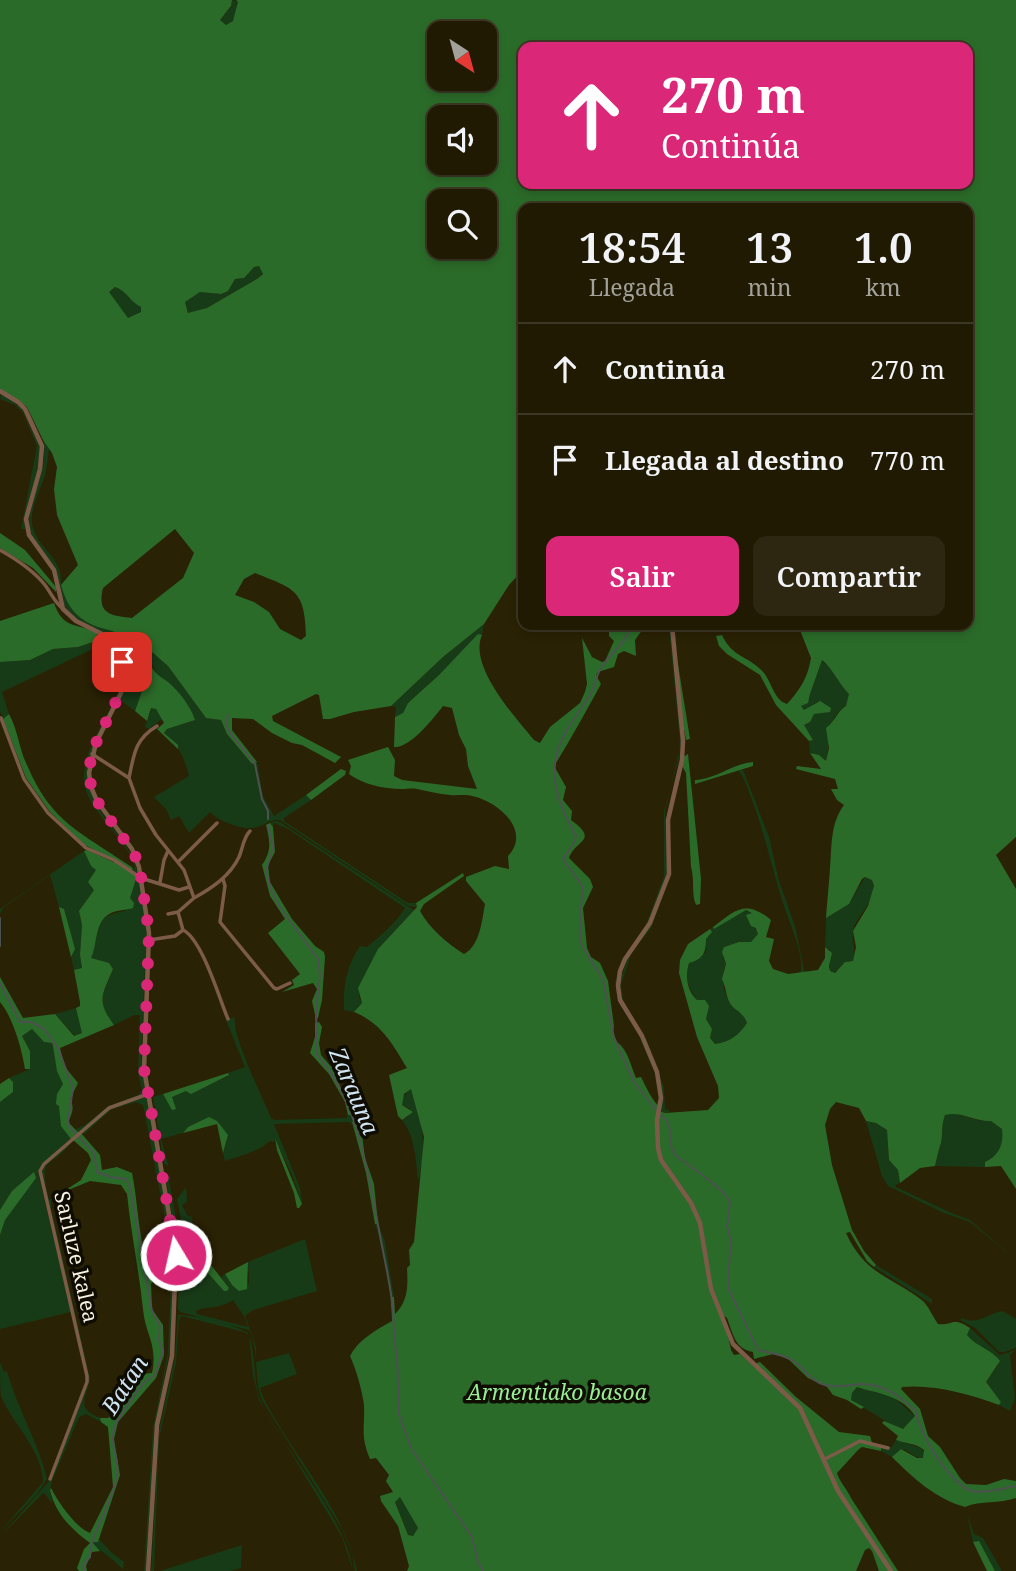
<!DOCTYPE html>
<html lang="es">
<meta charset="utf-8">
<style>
body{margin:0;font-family:"Noto Serif",serif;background:#2d2712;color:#f1f3f6;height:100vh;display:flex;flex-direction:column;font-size:26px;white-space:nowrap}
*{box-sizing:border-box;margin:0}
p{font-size:23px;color:#a2a19a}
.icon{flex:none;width:38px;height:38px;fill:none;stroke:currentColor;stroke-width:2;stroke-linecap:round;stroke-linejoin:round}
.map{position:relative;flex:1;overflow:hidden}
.side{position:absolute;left:518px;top:203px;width:455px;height:427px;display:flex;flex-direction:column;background:#201a03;border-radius:14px;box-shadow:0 4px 10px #0003,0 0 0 2px #3d3825}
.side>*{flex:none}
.hud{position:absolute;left:518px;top:42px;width:455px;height:147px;border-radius:14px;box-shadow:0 4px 10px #0003,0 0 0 2px #3d3825;background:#db2777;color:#fff;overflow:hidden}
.needle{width:46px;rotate:144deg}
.controls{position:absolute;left:427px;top:21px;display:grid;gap:14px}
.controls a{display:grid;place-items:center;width:70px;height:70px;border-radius:14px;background:#201a03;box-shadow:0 4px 10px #0003,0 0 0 2px #3d3825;font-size:35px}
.pin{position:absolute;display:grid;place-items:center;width:60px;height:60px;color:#fff;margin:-30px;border-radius:14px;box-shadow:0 4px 10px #0006}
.me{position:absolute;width:77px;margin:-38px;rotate:351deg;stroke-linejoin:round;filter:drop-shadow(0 0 5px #0008)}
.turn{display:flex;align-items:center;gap:24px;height:147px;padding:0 28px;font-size:32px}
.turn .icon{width:91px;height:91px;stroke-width:2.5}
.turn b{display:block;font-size:49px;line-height:60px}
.eta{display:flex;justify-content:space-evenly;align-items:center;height:119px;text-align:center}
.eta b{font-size:42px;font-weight:600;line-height:49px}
.action{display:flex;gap:14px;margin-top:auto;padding:14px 28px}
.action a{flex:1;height:80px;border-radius:14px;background:#db2777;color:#fff;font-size:28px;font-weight:600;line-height:80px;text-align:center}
.action a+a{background:#2d2712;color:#f1f3f6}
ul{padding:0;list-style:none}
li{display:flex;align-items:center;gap:21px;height:91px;padding:0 28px;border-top:2px solid #3d3825}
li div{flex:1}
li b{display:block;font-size:26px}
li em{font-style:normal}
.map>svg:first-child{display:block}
.green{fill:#183b17;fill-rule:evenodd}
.forest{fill:#2b6b29;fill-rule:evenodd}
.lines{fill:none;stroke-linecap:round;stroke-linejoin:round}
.stream{stroke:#4c5150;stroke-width:2}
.minor{stroke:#7d5b49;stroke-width:3.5}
.tertiary{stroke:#7d5b49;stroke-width:4.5}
.route{stroke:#db2777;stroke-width:12;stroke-dasharray:0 21.6}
.labels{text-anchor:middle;stroke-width:7;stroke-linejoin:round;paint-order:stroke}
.street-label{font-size:21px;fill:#f8f3e2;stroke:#0f0c02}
.park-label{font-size:21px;font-style:italic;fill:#98ee93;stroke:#0f0c02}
.water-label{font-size:23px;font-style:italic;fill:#d0e4f3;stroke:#0f0c02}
</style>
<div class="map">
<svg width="1016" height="1571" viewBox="0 0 1016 1571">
<rect width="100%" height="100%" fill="#2a2204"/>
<path class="green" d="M232 0 239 2 233 21 226 25 220 20 231 7Z
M259 266 263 273 257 279 207 308 189 314 185 302 200 292 221 294 228 291 235 279H240L254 267Z
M115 287 123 289 128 297 141 307V312L128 318 108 292Z
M1 393 21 408 40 446 38 469 24 520 25 529H21L37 446 23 413 15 405 0 399Z
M43 440 49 448C48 457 47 467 45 475 40 491 28 512 33 528 39 549 64 559 61 585L97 626 118 631 128 641 123 647 143 661 148 674 135 711 120 700C131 676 128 657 111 637 98 629 79 623 69 612 58 601 62 585 56 571 48 553 27 542 29 520 31 492 49 468 43 440Z
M484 624 482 635H478L439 675 408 703 403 713 395 717 396 707 391 706 443 657Z
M661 625H670L672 634 681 744 665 811 667 868 666 875 649 923 626 954 617 992C636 1028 659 1065 659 1107L656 1105 659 1097 656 1077 638 1033 620 1005 615 983 621 961 645 928 664 876V811L679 758 680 741 669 628 667 626 643 632V629Z
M97 633C156 667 94 723 88 768 82 809 131 835 138 874L132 870 135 867C127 837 85 810 84 780 83 745 111 717 120 686 125 670 119 644 99 646L2 692 9 714 3 719 0 711V662L30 660 53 649 78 647 96 641Z
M151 651 168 666 206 718 221 720 227 734 252 764 257 762 263 796 274 816 306 795 311 800 284 818V821L408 903H416L417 907 409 906 280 820C269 819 263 827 252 828 242 830 216 820 210 812L189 833 179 816 171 820 166 809 154 797 189 776C184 757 179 746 164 733L167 729 195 720C182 704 150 673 149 655Z
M822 660C829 664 842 686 850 694L846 706C827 716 831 742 826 761L819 755 810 753 809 741 813 740 804 725 810 722 814 714 824 712 817 702 804 711 801 706 810 699V694Z
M152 707 156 709 162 719 149 729 145 727Z
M681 764 683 766 674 789 669 813 670 876 651 928 631 954 621 985 623 1000 647 1040 664 1088 665 1109 671 1111 665 1113 660 1112 662 1098 659 1078 644 1037 623 1004 619 984 628 957 651 924 668 876 667 814Z
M743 770 769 837 779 881 795 926 804 970 807 972 800 973C806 956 787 918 782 900 771 865 764 830 750 795 747 787 745 778 738 771Z
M276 821 280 822 414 910 378 949 359 996 362 1003 354 1012 344 1010C343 987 346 966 360 946L367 947C380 936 396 923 405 908L288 829 274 823 273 827 270 823Z
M84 851 91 866 97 870 94 890 79 911 82 925 80 955 82 968 74 970 71 957 74 949 64 910 59 907 50 875 3 908 0 914V909Z
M137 876 140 880 147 924 141 1055 145 1091 142 1095 112 1105 79 1133 76 1129 85 1125 108 1106 138 1095 142 1090 138 1073 140 1015H134L114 1025C95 1000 103 997 113 969L101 961 90 959C102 934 91 915 125 911Z
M865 877 872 880C879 898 860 912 854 927 850 938 857 949 853 961L845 962 834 973 830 971V950L825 947 826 918 849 904Z
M744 910 753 913 758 934 751 942H739L724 947 723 958 726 964C721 977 723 996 733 1006 738 1013 745 1014 747 1023 739 1035 730 1042 715 1044L710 1038 712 1029 706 1019V1011C693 996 683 984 689 963L706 952V938L712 932 710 929Z
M76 1008 83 1032 75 1036 55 1014Z
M235 1017C231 1034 263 1098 271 1118L275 1120 346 1118 348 1115H352L356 1121 352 1122V1124L348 1122 274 1124 300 1188 302 1204 292 1175 275 1139 274 1142 270 1141C258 1152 240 1156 225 1161L223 1153 227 1140 217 1121 188 1127 183 1133 161 1139 169 1167 164 1163 153 1097 163 1094 172 1109V1097L186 1091 191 1093 228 1076V1073L245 1067 226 1020Z
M32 1029 44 1042 52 1043 53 1047 64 1084 59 1106 71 1139 44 1163 38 1173 71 1312 0 1329V1235L5 1220 35 1178 12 1191 0 1210V1102L13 1092V1082L9 1078 30 1069V1051L22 1036Z
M411 1088C423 1118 427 1150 418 1181 416 1160 415 1136 402 1120L408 1117 410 1109 402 1105V1098Z
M144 1097 147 1098 168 1215 174 1268 171 1343 154 1431 146 1571H144L153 1428 168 1352 172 1258 169 1238 143 1105 136 1102 112 1109 84 1134 81 1133 110 1108Z
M950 1113C965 1114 976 1122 991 1121L1003 1129C1004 1144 999 1156 985 1162V1167L935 1166C937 1158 938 1151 941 1143 943 1134 941 1125 945 1115Z
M866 1121 876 1123 887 1130 889 1160 898 1170 900 1183 895 1185 896 1187 949 1212 970 1220 1016 1260 970 1222 944 1213 888 1186 882 1176Z
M73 1140C52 1171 37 1152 49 1200L62 1193 51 1201V1208L90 1379C86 1399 75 1408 100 1418L101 1422 86 1414 79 1417 52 1481 50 1490 52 1503 44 1493 42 1494 0 1537 50 1480 88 1384 41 1174 47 1162Z
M171 1176 169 1180 180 1241 182 1240V1225L177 1199 186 1187 187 1202 182 1205 187 1215 192 1217 194 1248 191 1249 189 1266 193 1274 200 1275 197 1265V1253L200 1252C204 1270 213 1278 229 1288L221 1277 225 1274 232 1285 249 1283 248 1262 305 1239 317 1291 253 1310 245 1316 256 1347V1362L289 1353 297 1374 260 1388C264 1402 273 1414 280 1427 308 1473 346 1518 357 1571H355L352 1553 342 1529 262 1400C253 1378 260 1351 249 1330L180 1312 178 1309 179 1262 166 1179ZM233 1300 244 1316 248 1327 197 1314 196 1311C208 1305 218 1310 233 1300Z
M375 1224H378L385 1242 394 1297H391L384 1252Z
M876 1265 932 1299V1304L874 1267Z
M1003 1311 1016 1319V1348L1004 1352H999L975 1328 960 1320 962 1318C978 1326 987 1313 1003 1311Z
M178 1315C195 1315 234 1324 248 1333 257 1355 252 1379 261 1402 286 1454 345 1515 353 1571L342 1537 259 1400 253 1375 249 1335 244 1332 182 1316 179 1319 176 1363 159 1439 154 1571H151L159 1431 175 1357Z
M970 1328 1000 1355 1016 1350 1010 1355 1015 1398 1010 1411 999 1405 1001 1402 986 1382 998 1365 996 1355 973 1343 967 1335Z
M0 1362 4 1372 7 1371C17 1408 38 1441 47 1479L37 1494 0 1532 43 1482C42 1449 13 1425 1 1396 0 1386 0 1372 0 1362Z
M857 1387 893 1397 915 1416 911 1423 900 1430 851 1400 852 1393Z
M896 1440 921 1448 925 1454 923 1458C914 1458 909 1450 901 1449L892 1457 881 1451V1446L892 1447Z
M400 1496 418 1528 413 1536 408 1535 395 1501Z
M967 1514 974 1534 983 1538 1002 1571H995L979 1542H973Z
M99 1539 112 1553 124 1562 123 1570C121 1566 97 1547 93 1545L92 1542H98Z
M242 1545 241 1568 231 1571H160Z"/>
<path class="forest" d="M0 0H232L231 6 220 20 226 25 233 21 238 2 236 0H1016V837L996 855 1016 889V1189L1001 1166 985 1167V1162C999 1156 1004 1144 1002 1129L991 1121C974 1122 962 1111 945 1115 941 1126 943 1134 941 1143 938 1151 937 1158 935 1166L920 1168 900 1183 898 1170 889 1160 887 1130 876 1123 866 1121 859 1108 836 1102 830 1109 825 1125 832 1165 852 1230 864 1251 876 1265 874 1267 867 1261 850 1232 846 1233C865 1275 891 1276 923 1301 929 1307 933 1317 938 1324 953 1326 952 1316 970 1328L967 1335C976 1347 992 1349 1000 1361L986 1382 1001 1402 999 1405C970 1394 933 1384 902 1387L901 1389 920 1409 928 1436 940 1447 960 1478 966 1484 986 1485 1004 1479 1016 1481V1498C999 1504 981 1500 965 1507 936 1499 913 1478 892 1457L901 1449 917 1458H923L924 1450C916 1443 906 1444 896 1440L898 1436 882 1423 884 1421 903 1429 915 1416C902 1395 878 1394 857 1387L852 1393 851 1400 864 1407 861 1409 847 1400 833 1395 827 1387 808 1378 786 1357 773 1354 754 1359 753 1352C735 1349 733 1334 727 1318L724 1316 731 1350 734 1355 740 1354 755 1368 757 1363 760 1362 796 1397 839 1432 870 1436 873 1446H881V1451L862 1447 858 1450 837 1473C838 1479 848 1491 851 1498L898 1571H879L872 1551 869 1548 865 1550 856 1571H407L409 1566 398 1526 381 1501 380 1496 393 1492 386 1481 389 1475 376 1458 370 1459C360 1435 365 1428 364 1405 362 1390 356 1369 350 1356 358 1340 376 1330 392 1321L391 1297H394L395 1314C408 1301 408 1287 407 1268L410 1265 409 1250 414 1242 424 1137 411 1089 404 1094 402 1105 413 1112 402 1120 398 1116 389 1075 407 1068C392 1043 381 1023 354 1012L362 1003 358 988 378 949 417 907 416 903 463 873 464 876 424 904 420 911C429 928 448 944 464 954 480 946 482 920 485 904L466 881V877L495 866 509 869 508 856C532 831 498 801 472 796 465 794 457 796 450 795 439 794 428 791 417 789 412 788 407 789 401 789 384 789 362 784 349 774L351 766 348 760 388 747 395 760 394 776 402 780 477 789 468 766 466 749 459 735 452 708 443 706C434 718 409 749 394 747L395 717 403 713 408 703 439 675 478 634 482 635C468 666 516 718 534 740L540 743 550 727 580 703 585 692 587 684 582 638 592 657 602 662 605 661 614 641 609 636V625H640L643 629 635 640 636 656 624 651 618 654 614 667 598 672 596 675 601 684C585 713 571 739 554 766L566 787 563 800 572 811 571 820C600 841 575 840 569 858L590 879 593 887 583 908 587 948 591 957 600 963 608 981 614 1026 613 1032 617 1042C628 1050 630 1064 636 1078L641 1077C646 1087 651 1098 659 1107L658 1111 665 1113 708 1110 719 1098 718 1086 697 1037 679 973 680 960 688 944 710 929 712 932 706 939C706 953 703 959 689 963 685 976 687 991 697 1000H705L709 1006 706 1019 712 1029 710 1038 715 1044C730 1042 739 1035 747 1023 744 1014 738 1012 732 1006 725 997 727 989 722 979L726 964 722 952 724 947 739 942H751L758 934 756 928 751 926 746 915 752 913 746 910 714 929 713 927C736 910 745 899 771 920L766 937 774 939 769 961 773 969 788 974 818 970 825 958V947L832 953 829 966 830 971 835 973 845 962 853 961 856 947 853 931 868 906 874 886 872 880 865 877 862 879 849 904 826 918C827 901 829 885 830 868 832 846 830 824 844 805L837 800 831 789H838L835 779 796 769 797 766 821 769 810 753 819 755 826 761 829 748 826 728C835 722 837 711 846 706L849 694C841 686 829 664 822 660L810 694 808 703 801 706 804 710 820 701 831 708 830 712 814 714 810 722 804 725 813 740 809 741 776 705 760 675 727 654 719 646 716 636 722 635C732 658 750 656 764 673 772 683 774 700 787 704 800 690 808 677 811 658L800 630V625H968V208H876V206L867 208H523V532C520 545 523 556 523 570L509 585 484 624 443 657 391 706 354 712 330 719H323L319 695 316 694 272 716 273 721 341 757 335 763 302 745 292 743 272 733 253 719 232 718V730L257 762 252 764 227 734 221 720 206 718 168 666 152 652 149 655C150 671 157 674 168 682 179 691 191 707 195 720L167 729 164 733 178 745V749L157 729 164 723 156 709 151 708 147 721 135 711 148 674 143 661 123 647 128 641C118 631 111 631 98 627 76 619 67 606 61 585L78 565 57 515 54 489 57 467 52 453 43 440 27 407 5 392 0 394ZM439 33H485V79H439ZM523 47H968V184H523ZM439 117H485V163H439ZM439 201H485V247H439ZM259 266 263 274 257 279 207 308 188 313 185 302 200 292 221 294 228 291 235 279 244 278 254 267ZM115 287C126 290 130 302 141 307V312L128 318 109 292ZM175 529 194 553 183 578 132 618C109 616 97 613 103 588ZM255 573C295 589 305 590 306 636L301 640 280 629 269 612 254 602 235 595 244 579ZM400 1497 418 1528 413 1536 408 1535 395 1502Z
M0 533 25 550 56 587V592L33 568 0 548Z
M54 603C63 629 74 622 97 633L96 641 78 647 53 649 30 660 0 662V621Z
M677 658 690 739 686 740 681 712Z
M9 714C18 730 19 749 27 765 51 821 77 830 124 862L133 868 132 870 83 844 50 812 26 778 3 719Z
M688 754 701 879 700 904 696 905C691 894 695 880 691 867L686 773 681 764 682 758Z
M753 762V766L695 784V780C716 779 732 764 753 762Z
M341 769 346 771 345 775 311 800 306 795Z
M270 823 273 827 275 852 268 865 270 882 292 919 315 946 324 952 325 957 322 1000 318 1018 316 1019 312 1001 317 989 313 983 282 992 294 985 292 980 300 974 268 933 285 919 270 896 262 865C272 850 270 842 266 825Z
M87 850 116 863 137 876 130 898 134 903 133 908C126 910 117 910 111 913 94 921 98 944 91 958L109 963 113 969C102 996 96 1000 114 1025L60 1048 65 1067 78 1083 70 1099C75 1107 72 1114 68 1122L79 1133 71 1139 61 1126 59 1106 56 1104 57 1094 63 1084 57 1071 53 1046 52 1043 44 1042 32 1029 22 1036 30 1051V1069H25C22 1050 13 1017 0 1002V977L23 1018 55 1014 74 1036 82 1033 76 1008 80 1006V1002L74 970 82 968 80 955 82 925 79 911 94 890 88 882 96 870 91 866 84 851Z
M59 907 64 909 75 949 71 957Z
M319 1022 322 1027 319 1043 321 1055 333 1069 352 1115H348L345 1102 329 1074 310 1053 315 1037V1023Z
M228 1073 229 1075 191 1094 186 1091 172 1097 176 1109 172 1110 163 1094Z
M9 1078 13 1082V1092L0 1102V1084Z
M209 1117 217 1121 228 1135 223 1153 217 1124 183 1133 188 1127Z
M356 1121 362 1135 365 1158 374 1184 378 1224H375L366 1173 352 1122Z
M81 1133 100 1155 102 1170 117 1167 132 1173C139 1207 138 1248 154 1280L151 1284 152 1309 163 1325 164 1355 156 1378 118 1422 114 1439 120 1475 98 1542H92L100 1551 92 1552 86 1566 87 1571H79L77 1568 84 1549 90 1543C71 1529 55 1513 50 1490L51 1488C58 1502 76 1528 90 1533L113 1487 108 1427 101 1422 100 1418H108C121 1406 136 1392 140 1374L152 1373C158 1344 145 1334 143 1309 139 1271 131 1233 127 1194L121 1185 90 1181 61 1193 81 1180 91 1160 88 1153 73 1140Z
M275 1138 302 1204 299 1208H297L294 1193 277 1150Z
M34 1172 36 1178 5 1220 0 1235V1210L12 1191Z
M194 1248C196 1256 201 1271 198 1281H194L189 1266 188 1252Z
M204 1250 211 1265 229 1288 227 1291H224L207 1272 200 1252Z
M248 1262 247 1289 239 1291 232 1285 225 1274Z
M979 1541 995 1571H987L973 1542Z"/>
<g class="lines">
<path class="stream" d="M631 625C627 644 610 652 601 668 596 676 595 685 591 693 584 706 574 718 567 730 544 767 556 801 576 836 575 844 567 851 563 859L583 887 580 917 581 944 603 980 614 1038 634 1082 657 1111
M228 715 226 725 230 733 255 764 262 799 268 811V819
M268 825 273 848 266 871 271 890 281 909 318 959 320 976 316 1009 317 1055C359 1103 367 1170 379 1230 386 1269 395 1300 394 1341
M0 918V946
M0 983 20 1022H31L44 1029 58 1048 73 1088 68 1121 70 1128 94 1153 97 1172 111 1177 126 1179 130 1187 152 1311 160 1326 159 1340 163 1351 155 1375C152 1377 148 1379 146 1381 140 1386 118 1419 115 1426 108 1443 120 1458 117 1475 114 1500 89 1536 90 1557L83 1565 84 1571
M661 1115 667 1121 671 1135 670 1144 675 1155 709 1180 724 1193 730 1203 727 1227 731 1241 728 1276 729 1290 758 1350C770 1353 784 1354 795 1362 805 1370 811 1381 825 1385 839 1389 850 1384 863 1384 885 1385 901 1397 916 1411 918 1433 950 1484 972 1491 984 1494 1004 1488 1016 1486
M394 1343 397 1355 399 1415 411 1448
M412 1450 472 1537 478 1562 483 1571"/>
<path class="minor" d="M0 550C16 559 33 570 45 585 51 593 54 601 62 608
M1 718 24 779 48 813 86 848 114 860 141 878 179 890 189 887
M92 754 129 778 140 808 156 835 184 870 194 898 178 912 183 930 175 936 149 940
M129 778C134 754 135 739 157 726
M178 862 217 823
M223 879 225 886 220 922 274 988 277 989 290 983
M160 882 164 860 168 851
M194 898C212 888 230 876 239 857 243 848 243 838 250 831
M168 914 178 912
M183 930C202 939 219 998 228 1019
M823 1460 860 1441 888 1448
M50 1479 87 1382V1376L40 1171 44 1164 109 1108 148 1094"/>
<path class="tertiary" d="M0 391 18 402 25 409 42 446 40 469 26 519 29 535 54 570 63 609 76 621 110 638 118 650 125 676 121 693 96 743 89 773 91 787 97 801 132 849 139 867 149 933 144 1069 176 1255 172 1356 157 1425 148 1571
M672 625 683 741 682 760 668 820 669 874 650 923 625 959 620 971 618 986 620 1000 642 1036 657 1072 661 1098 657 1120 658 1148 661 1160 691 1203 700 1223 711 1289 733 1344 800 1408 838 1491 891 1571"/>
</g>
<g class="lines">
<path class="route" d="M122 662 125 676 124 685 96 743 89 767V779L97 801 135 855 141 877 149 933 144 1069 176 1255"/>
</g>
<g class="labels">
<g class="street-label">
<text transform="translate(76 1257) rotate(77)" y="7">Sarluze kalea</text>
</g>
<g class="park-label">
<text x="557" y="1400">Armentiako basoa</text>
</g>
<g class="water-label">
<text transform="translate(354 1091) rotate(67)" y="8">Zarauna</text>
<text transform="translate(125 1385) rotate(-57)" y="8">Batan</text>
</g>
</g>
</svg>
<div class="controls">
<a><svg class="needle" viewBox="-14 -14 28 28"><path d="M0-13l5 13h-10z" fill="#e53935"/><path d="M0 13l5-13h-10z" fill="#a2a19a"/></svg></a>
<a><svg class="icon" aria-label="sound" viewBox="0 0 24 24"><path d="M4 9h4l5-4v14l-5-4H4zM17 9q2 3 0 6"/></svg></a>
<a><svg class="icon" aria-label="search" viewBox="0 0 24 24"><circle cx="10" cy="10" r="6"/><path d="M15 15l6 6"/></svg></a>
</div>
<div class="pin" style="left:122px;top:662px;background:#d93025"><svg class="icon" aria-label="arrive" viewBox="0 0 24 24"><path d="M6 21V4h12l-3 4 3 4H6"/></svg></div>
<svg class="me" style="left:176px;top:1255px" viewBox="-20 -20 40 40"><circle r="17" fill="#db2777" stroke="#fff" stroke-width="3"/><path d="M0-11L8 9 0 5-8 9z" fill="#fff"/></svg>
<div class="hud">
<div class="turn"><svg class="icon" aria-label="ahead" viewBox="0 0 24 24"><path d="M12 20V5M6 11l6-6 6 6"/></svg><div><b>270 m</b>Continúa</div></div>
</div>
<section class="side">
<div class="eta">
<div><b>18:54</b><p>Llegada</p></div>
<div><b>13</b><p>min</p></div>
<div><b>1.0</b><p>km</p></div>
</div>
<ul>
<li><svg class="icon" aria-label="ahead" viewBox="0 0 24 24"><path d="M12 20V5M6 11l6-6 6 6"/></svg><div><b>Continúa</b></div><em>270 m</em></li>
<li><svg class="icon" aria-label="arrive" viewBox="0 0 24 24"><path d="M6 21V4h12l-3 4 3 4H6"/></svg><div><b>Llegada al destino</b></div><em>770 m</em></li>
</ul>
<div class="action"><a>Salir</a><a>Compartir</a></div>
</section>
</div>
